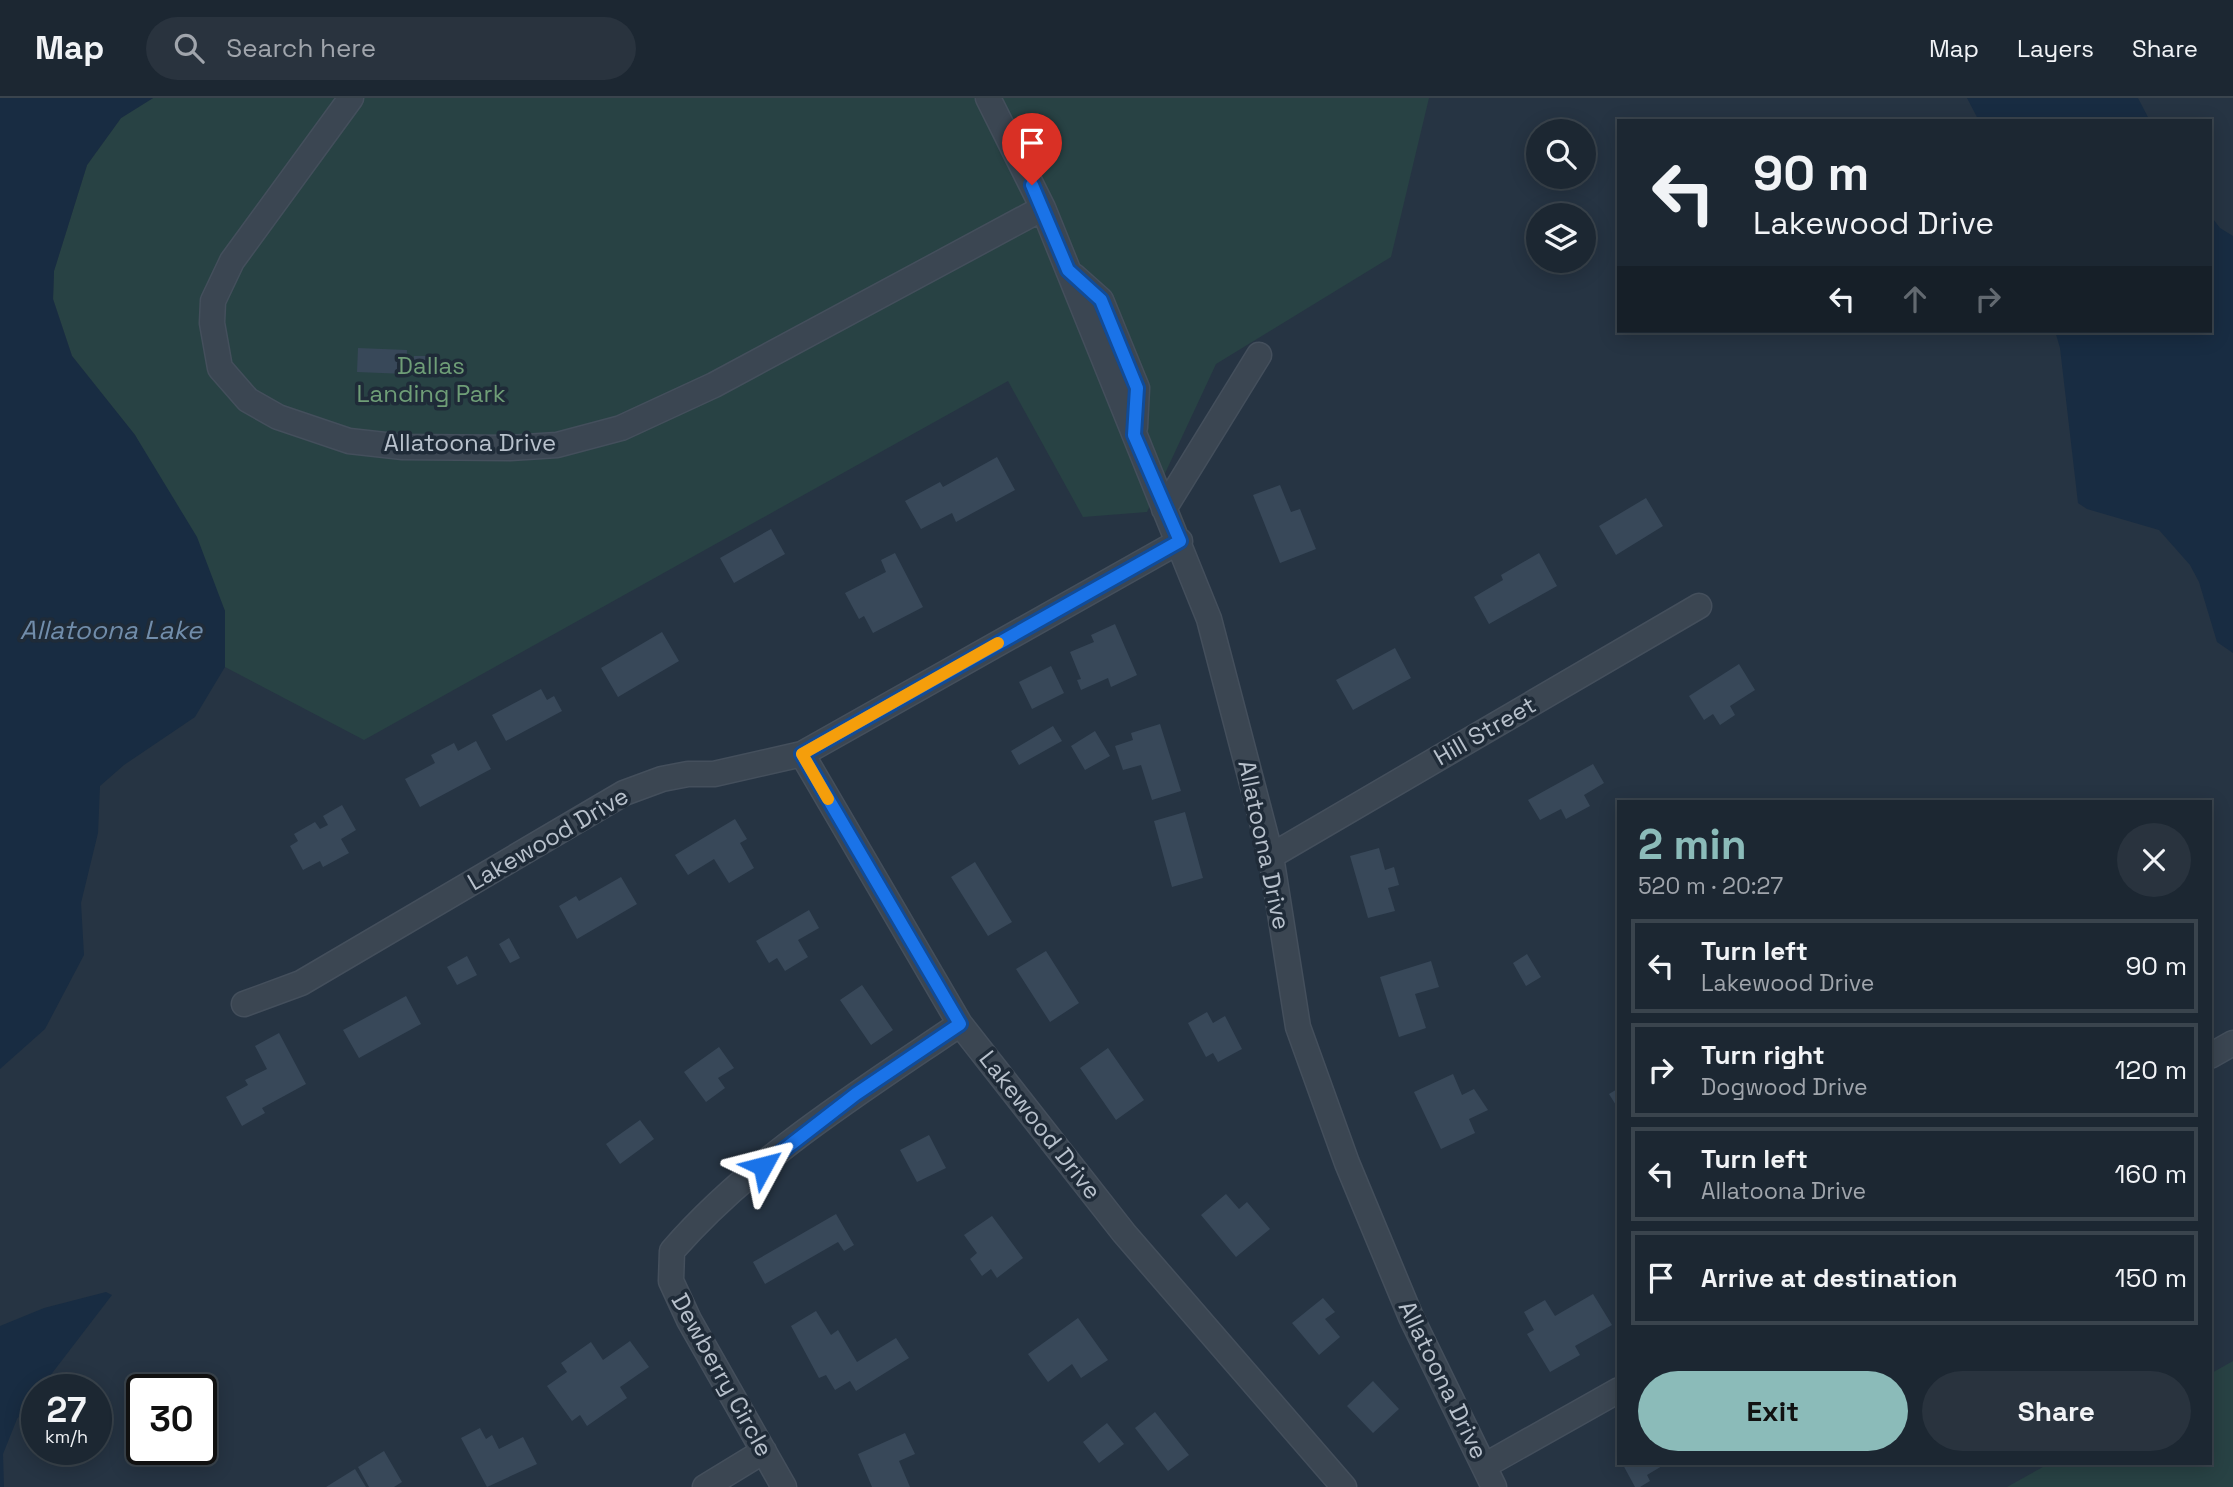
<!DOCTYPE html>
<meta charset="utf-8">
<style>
body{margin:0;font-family:"Space Grotesk",sans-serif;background:#29333e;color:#f1f3f6;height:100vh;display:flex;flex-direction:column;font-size:26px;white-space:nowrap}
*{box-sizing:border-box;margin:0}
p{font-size:23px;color:#a0a5ac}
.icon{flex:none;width:38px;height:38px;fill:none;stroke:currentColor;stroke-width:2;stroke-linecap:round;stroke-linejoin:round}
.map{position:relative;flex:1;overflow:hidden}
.details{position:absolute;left:1617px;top:702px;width:595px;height:665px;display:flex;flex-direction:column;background:#1c2732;border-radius:0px;box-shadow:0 4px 18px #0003,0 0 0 2px #3a444d}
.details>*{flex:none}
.hud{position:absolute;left:1617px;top:21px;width:595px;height:214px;border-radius:0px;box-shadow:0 4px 18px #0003,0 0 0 2px #3a444d;background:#1c2732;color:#f1f3f6;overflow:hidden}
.tools{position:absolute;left:1526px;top:21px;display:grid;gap:14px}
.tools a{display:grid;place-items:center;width:70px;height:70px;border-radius:50%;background:#1c2732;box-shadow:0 4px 18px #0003,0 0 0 2px #3a444d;font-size:35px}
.speed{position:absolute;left:21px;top:1276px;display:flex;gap:14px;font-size:35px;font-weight:700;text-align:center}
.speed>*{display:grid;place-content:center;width:91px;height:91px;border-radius:50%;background:#1c2732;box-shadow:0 4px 18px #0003,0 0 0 2px #3a444d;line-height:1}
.speed small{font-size:18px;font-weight:400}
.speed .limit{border:4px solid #111;border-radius:10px;background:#fff;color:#111}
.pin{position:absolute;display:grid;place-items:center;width:60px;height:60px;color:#fff;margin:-72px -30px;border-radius:50% 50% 50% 0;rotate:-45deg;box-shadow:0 0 7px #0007}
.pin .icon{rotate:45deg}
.me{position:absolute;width:77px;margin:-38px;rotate:52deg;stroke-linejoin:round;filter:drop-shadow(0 0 5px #0008)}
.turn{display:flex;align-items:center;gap:24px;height:147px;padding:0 21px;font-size:32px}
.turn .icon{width:91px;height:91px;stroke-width:2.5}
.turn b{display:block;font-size:49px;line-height:60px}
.lanes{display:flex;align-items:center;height:66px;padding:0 21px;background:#0003;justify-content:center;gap:35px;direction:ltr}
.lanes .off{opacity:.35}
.round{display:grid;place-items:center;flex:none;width:74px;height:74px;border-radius:37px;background:#29333e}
.summary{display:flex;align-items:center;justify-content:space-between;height:119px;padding:0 21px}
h1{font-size:42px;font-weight:700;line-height:52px;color:#8bbbb9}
.button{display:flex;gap:14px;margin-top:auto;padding:14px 21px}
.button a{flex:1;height:80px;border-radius:42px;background:#8bbbb9;color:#111;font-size:28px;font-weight:700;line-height:80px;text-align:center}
.button a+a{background:#29333e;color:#f1f3f6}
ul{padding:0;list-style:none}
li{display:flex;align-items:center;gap:21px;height:94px;margin:0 14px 10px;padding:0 7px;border:4px solid #3a444d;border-radius:0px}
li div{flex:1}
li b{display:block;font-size:26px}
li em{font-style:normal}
header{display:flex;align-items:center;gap:42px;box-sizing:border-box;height:98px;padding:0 35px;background:#1c2732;border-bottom:2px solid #3a444d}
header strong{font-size:33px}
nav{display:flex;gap:38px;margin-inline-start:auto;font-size:24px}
.search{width:490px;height:63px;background:#29333e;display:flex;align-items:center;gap:18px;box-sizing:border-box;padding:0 24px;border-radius:38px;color:#a0a5ac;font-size:26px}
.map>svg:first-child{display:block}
.green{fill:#284244}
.water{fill:#182c42}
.building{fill:#384859}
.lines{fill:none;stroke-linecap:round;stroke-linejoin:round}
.minor-casing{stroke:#444f5c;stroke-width:27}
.minor{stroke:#3b4652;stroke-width:24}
.route-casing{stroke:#114b97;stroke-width:18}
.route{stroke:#1a73e8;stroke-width:12}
.slow{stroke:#f59e0b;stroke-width:12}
.labels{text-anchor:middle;stroke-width:7;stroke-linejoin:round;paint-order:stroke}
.park-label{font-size:24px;fill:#6f9e77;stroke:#1f2b38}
.street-label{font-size:24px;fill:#b8c1cc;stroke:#1f2b38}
.water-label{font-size:26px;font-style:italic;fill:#718dab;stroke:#1f2b38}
</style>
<header>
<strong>Map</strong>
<div class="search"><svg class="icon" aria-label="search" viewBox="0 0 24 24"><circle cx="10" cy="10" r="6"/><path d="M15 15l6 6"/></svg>Search here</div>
<nav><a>Map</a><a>Layers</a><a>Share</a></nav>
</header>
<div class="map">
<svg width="2233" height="1389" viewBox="0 0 2233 1389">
<rect width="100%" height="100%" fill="#263443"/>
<path class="green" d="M153 0H1429L1391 159 1216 266 1147 414 1083 419 1008 283 364 642 225 569V513L135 337 72 258 53 201 54 173 87 67 121 20Z
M2233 1263V1389H2007L2050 1365H2210V1276Z"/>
<path class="water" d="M0 0H153L121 20 87 67 54 173 53 201 72 258 135 337 197 439 225 513V569L195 619 124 667 100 688 98 735 81 805 84 857 45 931 0 971Z
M1967 0H2138L2150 23H1979Z
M2210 117 2220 130 2233 138V555L2217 544 2199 484 2190 467 2159 432 2087 411 2078 405 2060 250 2055 233H2210Z
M106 1194 112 1197 17 1321 3 1356 4 1389H0V1228L44 1210Z"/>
<path class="building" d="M358 250 407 252 406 276 357 274Z
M414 258H427L426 274H414Z
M997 359 1015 392 956 424 952 415 921 431 905 403 940 384 943 389Z
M1280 387 1291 414 1300 411 1316 451 1280 465 1253 397Z
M1646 400 1663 428 1616 457 1599 428Z
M771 431 785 456 734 485 720 460Z
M895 455 923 509 873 535 864 518 859 521 845 495 886 474 881 462Z
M1539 455 1557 488 1489 526 1474 499 1503 482 1501 477Z
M1115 526 1137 577 1111 589 1108 580 1081 592 1077 582 1081 581 1070 554 1094 544 1091 537Z
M662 534 679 563 618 599 601 570Z
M1395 550 1411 580 1353 612 1336 582Z
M1739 566 1755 592 1730 608 1735 617 1720 627 1713 616 1704 622 1689 598Z
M1051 568 1064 595 1032 611 1019 584Z
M541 591 547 602 554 598 562 613 506 643 492 617Z
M1160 626 1181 693 1152 702 1141 667 1123 672 1115 648 1133 642 1131 635Z
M1053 628 1062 643 1019 667 1011 653Z
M1095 633 1110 658 1085 672 1071 648Z
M476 643 491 671 420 709 405 681 435 665 431 657 454 645 458 653Z
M1593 666 1604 685 1584 697 1590 708 1566 721 1561 711 1540 722 1528 702Z
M342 707 356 732 341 741 349 755 323 769 320 763 303 772 290 748 298 743 294 736 315 724 320 731 328 727 323 718Z
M1185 714 1203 780 1172 789 1154 723Z
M735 721 747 741 740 745 754 770 729 785 714 761 688 777 675 757Z
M1379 750 1385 772 1394 769 1399 787 1388 790 1395 813 1368 820 1350 758Z
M975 764 1012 824 988 838 951 779Z
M621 779 637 806 577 841 559 808 576 798 579 803Z
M809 812 819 830 798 842 808 859 785 873 777 860 769 865 756 843Z
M509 840 520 860 510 865 499 846Z
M1046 853 1079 905 1050 924 1016 871Z
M1527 856 1541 879 1526 888 1513 865Z
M467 858 477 877 457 887 447 869Z
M1431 863 1439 889 1415 896 1426 930 1399 939 1380 879Z
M862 887 893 932 871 947 840 902Z
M406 898 421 926 359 960 343 932Z
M1207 914 1213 925 1225 918 1242 951 1218 964 1213 955 1206 959 1188 925Z
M279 935 306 986 262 1010 265 1015 242 1028 226 999 248 987 245 982 267 971 255 948Z
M719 949 734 970 718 980 725 990 706 1004 684 974Z
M1108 950 1144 1002 1116 1022 1080 970Z
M1453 976 1462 997 1474 991 1488 1012 1469 1021 1475 1035 1441 1051 1414 994Z
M1619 990V1012L1609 996Z
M640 1022 654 1041 620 1066 606 1046Z
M929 1037 946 1070 917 1084 900 1052Z
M1226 1096 1239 1111 1247 1104 1270 1131 1236 1159 1201 1117Z
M836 1116 854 1147 844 1153 838 1144 765 1186 753 1164Z
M992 1118 1023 1160 997 1180 991 1171 982 1178 970 1161 977 1155 964 1137Z
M1593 1196 1612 1227 1575 1248 1580 1257 1550 1274 1527 1236 1534 1232 1524 1214 1545 1202 1555 1218Z
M1323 1200 1335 1214 1325 1221 1340 1239 1319 1257 1292 1225Z
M816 1213 831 1237 838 1232 857 1264 896 1240 909 1260 856 1293 850 1283 835 1292 826 1277 819 1280 791 1228Z
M1078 1220 1108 1262 1081 1280 1072 1266 1048 1284 1028 1256Z
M630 1243 649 1269 620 1289 627 1300 587 1328 580 1317 572 1323 547 1288 567 1274 561 1265 591 1244 603 1262Z
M1373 1283 1399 1311 1373 1335 1347 1308Z
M1155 1314 1189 1357 1168 1373 1135 1330Z
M1107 1325 1124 1346 1099 1365 1083 1344Z
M480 1330 486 1341 492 1337 499 1351 523 1339 537 1366 487 1389 461 1340Z
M905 1335 915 1356 899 1363 910 1389H872L858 1356Z
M384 1353 402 1384 394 1389H369L358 1369Z
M1622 1365H1667L1647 1377 1650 1383 1640 1389H1635Z
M355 1371 366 1389H326Z"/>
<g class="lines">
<g class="minor-casing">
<path id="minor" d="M351 0 232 163 213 203 212 225 220 270 248 302 278 319 349 343 403 349 510 350 557 347 621 330 714 287 1043 110
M988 0 1043 110 1209 521 1271 758 1298 929 1347 1065 1411 1219 1494 1389
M1074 178 1101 202 1137 290 1135 329
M1164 411 1259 257
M802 656 960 926 1124 1135 1344 1389
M1271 758 1699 508
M244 906 301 885 624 695 662 681 688 676H714L802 656 1180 443
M2210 958 2233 945
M1484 1368 1619 1292
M705 1389 764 1353
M784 1389 689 1222 671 1183 672 1153C751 1062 860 994 960 926"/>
</g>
<use href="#minor" class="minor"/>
</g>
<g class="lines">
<g class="route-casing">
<path id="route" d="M763 1068 856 996 960 926 802 656 1180 443 1134 337 1137 290 1101 202 1068 172 1032 87"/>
</g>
<use href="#route" class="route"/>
<path class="slow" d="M828 701 802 656 998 545"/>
</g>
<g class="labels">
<g class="park-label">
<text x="431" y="276">Dallas<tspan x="431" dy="28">Landing Park</tspan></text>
</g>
<g class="street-label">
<text x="470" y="353">Allatoona Drive</text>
<text transform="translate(1485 633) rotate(-30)" y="8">Hill Street</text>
<text transform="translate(548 741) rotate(-30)" y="8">Lakewood Drive</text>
<text transform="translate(1264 747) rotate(78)" y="8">Allatoona Drive</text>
<text transform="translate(1040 1027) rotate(52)" y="8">Lakewood Drive</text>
<text transform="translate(722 1277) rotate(61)" y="8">Dewberry Circle</text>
<text transform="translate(1443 1282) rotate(64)" y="8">Allatoona Drive</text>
</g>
<g class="water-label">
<text x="111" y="541">Allatoona Lake</text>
</g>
</g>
</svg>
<div class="tools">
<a><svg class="icon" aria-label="search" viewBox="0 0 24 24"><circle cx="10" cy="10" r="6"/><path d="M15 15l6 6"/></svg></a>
<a><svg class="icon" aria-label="layers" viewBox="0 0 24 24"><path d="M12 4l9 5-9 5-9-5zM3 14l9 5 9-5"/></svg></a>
</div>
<div class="speed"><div>27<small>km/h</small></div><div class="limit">30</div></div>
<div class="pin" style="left:1032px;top:87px;background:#d93025"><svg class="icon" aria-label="arrive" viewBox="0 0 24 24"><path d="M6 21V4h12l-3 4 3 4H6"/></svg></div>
<svg class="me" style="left:763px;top:1068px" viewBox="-20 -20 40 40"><path d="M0-17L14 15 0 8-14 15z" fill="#1a73e8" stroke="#fff" stroke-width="4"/></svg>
<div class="hud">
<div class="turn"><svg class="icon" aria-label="left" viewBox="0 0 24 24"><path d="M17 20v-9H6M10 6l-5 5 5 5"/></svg><div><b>90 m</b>Lakewood Drive</div></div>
<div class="lanes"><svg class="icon" aria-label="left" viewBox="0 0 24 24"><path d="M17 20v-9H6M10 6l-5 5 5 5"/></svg><svg class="icon off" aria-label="ahead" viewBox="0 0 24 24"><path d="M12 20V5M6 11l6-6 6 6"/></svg><svg class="icon off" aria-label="right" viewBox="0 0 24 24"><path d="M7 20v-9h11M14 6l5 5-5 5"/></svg></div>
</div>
<section class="details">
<div class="summary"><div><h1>2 min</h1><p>520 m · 20:27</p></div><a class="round"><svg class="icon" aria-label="close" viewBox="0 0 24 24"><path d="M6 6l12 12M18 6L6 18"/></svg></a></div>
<ul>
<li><svg class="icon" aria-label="left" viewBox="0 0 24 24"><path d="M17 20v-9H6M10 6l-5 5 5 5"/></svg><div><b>Turn left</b><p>Lakewood Drive</p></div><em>90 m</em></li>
<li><svg class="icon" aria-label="right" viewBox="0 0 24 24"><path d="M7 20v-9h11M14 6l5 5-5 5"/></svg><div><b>Turn right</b><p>Dogwood Drive</p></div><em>120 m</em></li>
<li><svg class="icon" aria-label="left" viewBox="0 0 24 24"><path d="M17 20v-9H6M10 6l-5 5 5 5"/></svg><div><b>Turn left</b><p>Allatoona Drive</p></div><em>160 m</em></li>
<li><svg class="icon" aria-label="arrive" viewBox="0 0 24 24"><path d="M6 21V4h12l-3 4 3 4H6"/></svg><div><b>Arrive at destination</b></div><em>150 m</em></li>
</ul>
<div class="button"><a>Exit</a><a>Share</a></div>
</section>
</div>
